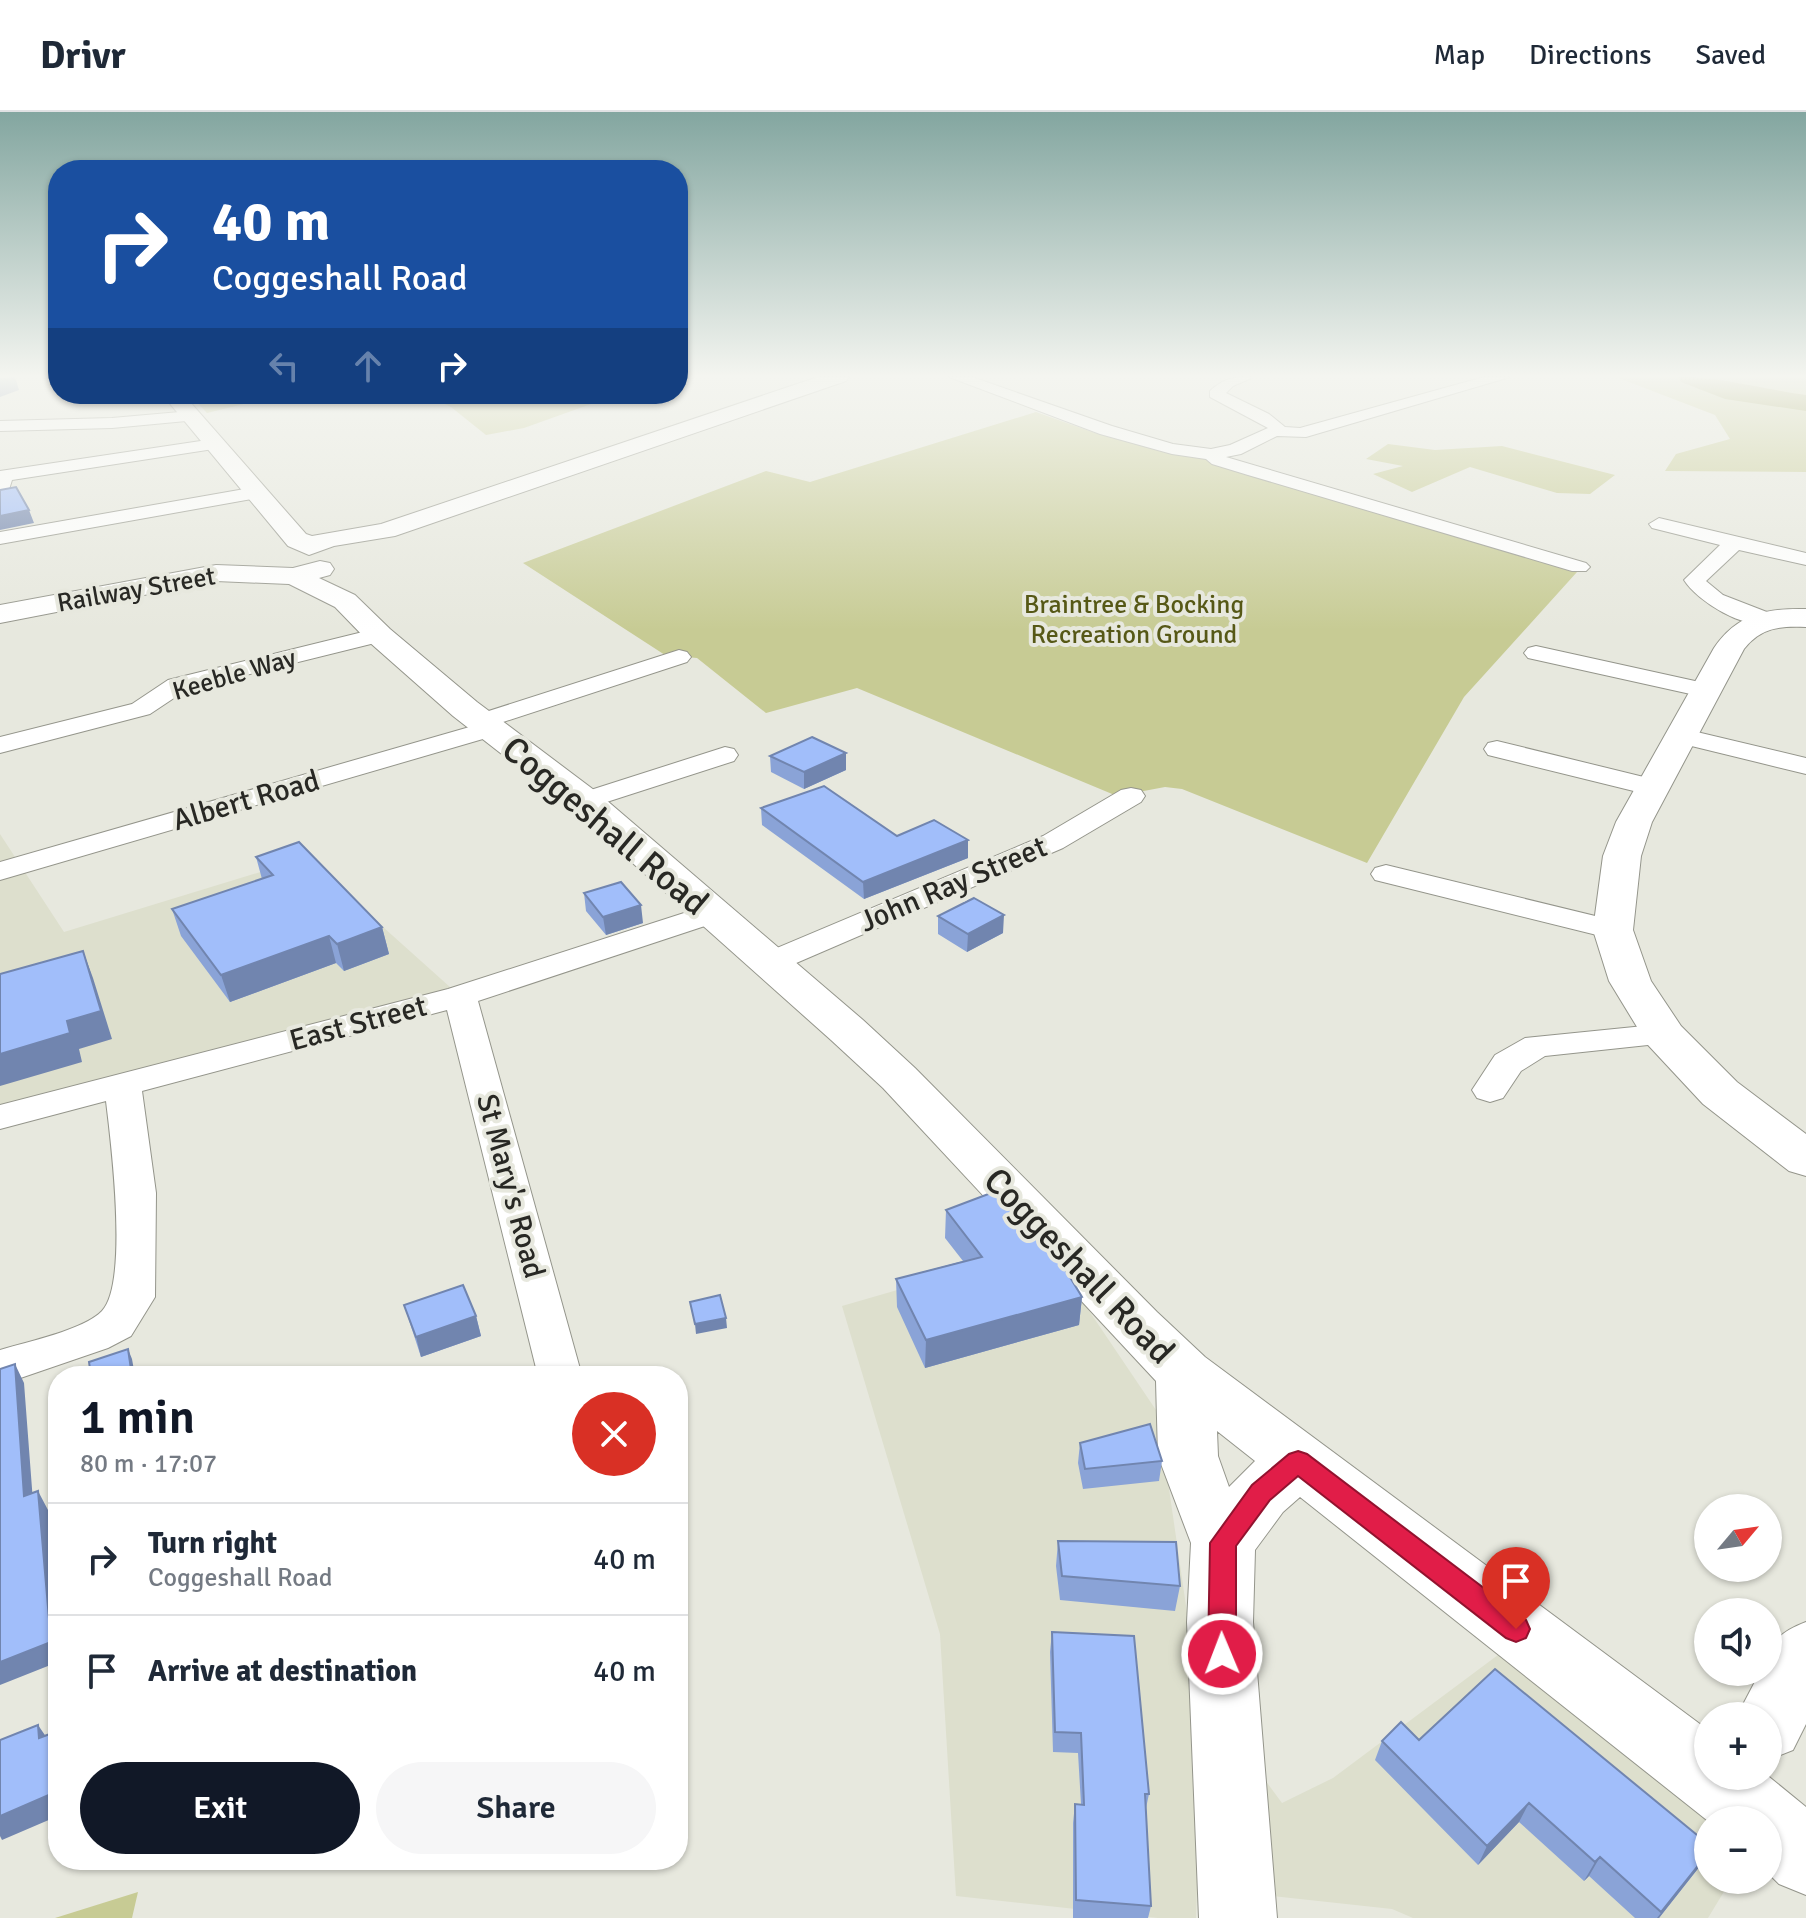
<!DOCTYPE html>
<meta charset="utf-8">
<style>
body{margin:0;font-family:Signika,sans-serif;background:#f6f6f7;color:#1f2937;height:100vh;display:flex;flex-direction:column;font-size:30px;white-space:nowrap}
*{box-sizing:border-box;margin:0}
p{font-size:26px;color:#747a83}
.icon{flex:none;width:44px;height:44px;fill:none;stroke:currentColor;stroke-width:2;stroke-linecap:round;stroke-linejoin:round}
.map{position:relative;flex:1;overflow:hidden}
.drawer{position:absolute;left:48px;top:1254px;width:640px;height:504px;display:flex;flex-direction:column;background:#fff;border-radius:32px;box-shadow:0 2px 6px #0004}
.drawer>*{flex:none}
.banner{position:absolute;left:48px;top:48px;width:640px;height:244px;border-radius:32px;box-shadow:0 2px 6px #0004;background:#1a4fa0;color:#fff;overflow:hidden}
.needle{width:52px;rotate:61deg}
.buttons{position:absolute;left:1694px;top:1382px;display:grid;gap:16px}
.buttons a{display:grid;place-items:center;width:88px;height:88px;border-radius:50%;background:#fff;box-shadow:0 2px 6px #0004;font-size:40px}
.pin{position:absolute;display:grid;place-items:center;width:68px;height:68px;color:#fff;margin:-82px -34px;border-radius:50% 50% 50% 0;rotate:-45deg;box-shadow:0 0 8px #0007}
.pin .icon{rotate:45deg}
.me{position:absolute;width:88px;margin:-44px;rotate:359deg;stroke-linejoin:round;filter:drop-shadow(0 0 6px #0008)}
.turn{display:flex;align-items:center;gap:28px;height:168px;padding:0 32px;font-size:36px}
.turn .icon{width:104px;height:104px;stroke-width:2.5}
.turn b{display:block;font-size:56px;line-height:68px}
.lanes{display:flex;align-items:center;height:76px;padding:0 32px;background:#0003;justify-content:center;gap:40px;direction:ltr}
.lanes .off{opacity:.35}
.round{display:grid;place-items:center;flex:none;width:84px;height:84px;border-radius:42px;background:#f6f6f7}
.summary{display:flex;align-items:center;justify-content:space-between;height:136px;padding:0 32px}
h1{font-size:48px;font-weight:600;line-height:60px;color:#111827}
.primary-button{display:flex;gap:16px;margin-top:auto;padding:16px 32px}
.primary-button a{flex:1;height:92px;border-radius:48px;background:#111827;color:#fff;font-size:32px;font-weight:600;line-height:92px;text-align:center}
.primary-button a+a{background:#f6f6f7;color:#1f2937}
ul{padding:0;list-style:none}
li{display:flex;align-items:center;gap:24px;height:112px;padding:0 32px;border-top:2px solid #e0e1e3}
li div{flex:1}
li b{display:block;font-size:30px}
li em{font-style:normal}
header{display:flex;align-items:center;gap:48px;box-sizing:border-box;height:112px;padding:0 40px;background:#fff;border-bottom:2px solid #e0e1e3}
header strong{font-size:38px}
nav{display:flex;gap:44px;margin-inline-start:auto;font-size:28px}
.map>svg:first-child{display:block}
.built{fill:#dddfcd}
.green{fill:#c7cb94}
.lines{fill:none;stroke-linecap:round;stroke-linejoin:round}
.river{fill:#8d9035;fill-rule:evenodd}
.street-casing{stroke:#94958b;stroke-width:2}
.secondary-casing{stroke:#94958b;stroke-width:2}
.street{fill:#fff;fill-rule:evenodd}
.secondary{fill:#fff;fill-rule:evenodd}
.wall{fill:#8aa3d7}
.shaded-wall{fill:#7185af}
.building{fill:#a1befa;stroke:#7185af;stroke-width:2}
.route{fill:#e11d48;stroke:#92132f;stroke-width:2}
.labels{text-anchor:middle;stroke-width:8;stroke-linejoin:round;paint-order:stroke}
.far-street-label{font-size:26px;fill:#282824;stroke:#e7e8de}
.far-park-label{font-size:26px;fill:#565816;stroke:#e7e8de}
.street-label{font-size:30px;fill:#282824;stroke:#e7e8de}
.near-street-label{font-size:36px;fill:#282824;stroke:#e7e8de}
</style>
<header>
<strong>Drivr</strong>
<nav><a>Map</a><a>Directions</a><a>Saved</a></nav>
</header>
<div class="map">
<svg width="1806" height="1806" viewBox="0 0 1806 1806">
<rect width="100%" height="100%" fill="#e7e8de"/>
<path class="built" d="M0 722 64 820 306 746 460 884 0 1012Z
M1046 1135 1158 1301 1193 1542 1190 1566 1282 1691 1333 1666 1506 1537 1708 1708V1768H1731L1708 1806H1413L1392 1797 1197 1776 1196 1806H1158L956 1784 940 1522 842 1194Z"/>
<path class="green" d="M1616 265H1806V360L1665 359 1676 342 1730 327 1715 303Z
M189 282H285L207 301Z
M424 282H619L524 316 486 323 451 295Z
M1036 300 1095 321 1201 346 1577 460 1464 585 1367 751 1182 677 1165 675 1117 684 857 576 766 601 697 546 665 543 523 451 766 359 810 370Z
M1388 332 1435 338 1502 334 1615 363 1590 382 1557 381 1470 355 1412 380 1373 362 1403 354 1366 347Z
M138 1780 132 1806H55Z"/>
<g class="lines">
<path class="river" d="M1678 265C1721 265 1763 277 1806 283V299L1725 287 1681 270Z"/>
<g class="street-casing">
<path id="street" d="M949 265H972L1112 314 1173 332 1211 337 1230 333 1268 316 1210 285V279C1225 265 1235 265 1254 265L1233 274 1226 281 1269 302 1285 315 1300 316 1484 265H1510L1306 325 1277 324 1241 342 1226 345 1586 451 1590 455 1586 459H1572L1248 363 1212 352 1206 347 1172 342 1100 322Z
M191 299 199 304 197 308 112 316 0 319V309L112 306Z
M214 327 223 332 220 336 12 368 7 384 0 386V359Z
M256 375 265 381 263 385 0 432V420Z
M1659 406 1806 441V453L1739 438 1706 469 1723 483 1772 502 1775 507 1772 512C1745 518 1698 490 1684 468L1720 433 1652 416 1649 412Z
M379 516 387 518 390 523 387 528 186 578 150 602 0 641V625L132 592 168 568Z
M1536 534 1704 571 1713 573 1716 578 1713 583 1704 585 1528 546 1524 541 1528 536Z
M679 538 687 540 691 545 687 550 500 611 504 617 500 622 0 768V750L473 614 469 609 473 604Z
M1680 616 1806 646V662L1671 629 1667 624 1671 619Z
M1497 629 1660 669 1664 675 1660 681 1650 683 1488 643 1484 637 1488 631Z
M725 635 734 637 738 643 734 649 585 697 575 695 571 689 575 683Z
M1131 676 1141 678 1145 684 1141 690 1063 736 780 858 769 861 758 858 753 851 758 844 1043 724 1121 678Z
M1386 753 1624 811 1629 818 1624 825 1613 827 1375 768 1371 762 1375 756Z
M712 792 723 794 728 801 723 808 478 889 582 1264H538L447 898 142 979 156 1081 155 1185 131 1224 108 1236 0 1273V1238C26 1230 84 1218 102 1199 129 1170 111 1030 106 989L0 1017V993L448 877Z
M1664 912 1676 916 1681 923 1676 930 1545 944 1521 959 1503 986 1490 990 1477 986 1472 978 1495 943 1525 926Z"/>
</g>
<g class="secondary-casing">
<path id="secondary" d="M818 265H849L846 269 395 424 334 434 309 443 288 434 162 282H183L306 422 312 424 381 412Z
M320 449 330 451 334 457 330 463 319 466 355 483 390 517 477 590 598 681 863 908 915 956 1157 1200 1205 1245 1708 1618V1664H1768L1806 1695V1783L1779 1772 1768 1761V1708L1708 1709 1300 1385 1283 1400 1255 1438 1253 1510 1277 1806H1199L1187 1510 1191 1431 1158 1344 1156 1269 883 976 831 928 572 697 453 604 368 529 335 495 289 472 216 469 0 511V493L216 453 293 456ZM1217 1319 1255 1349 1229 1375 1218 1344Z
M1806 497V515C1780 514 1761 515 1744 537L1652 710 1641 744 1633 818 1651 869 1681 914 1737 970 1806 1022V1064L1789 1059 1703 992 1648 933 1609 869 1593 818 1603 744 1616 710 1714 536C1737 502 1766 496 1806 497Z
M1806 1510V1612L1793 1638 1768 1648V1604H1737L1760 1560H1768C1768 1530 1780 1520 1806 1510Z"/>
</g>
<use href="#street" class="street"/>
<use href="#secondary" class="secondary"/>
</g>
<path class="wall" d="M770 644 846 658 804 677 771 660Z
M761 696 897 724 968 746 864 787 762 713Z
M256 745 382 815 389 842 344 859 336 851 230 890 181 824 172 797 262 767Z
M584 781 643 811 606 823 586 799Z
M938 804 1003 821 967 840 938 822Z
M946 1098 1082 1185 1079 1213 925 1256 897 1195 896 1167 963 1149 945 1126Z
M404 1193 476 1204 481 1224 421 1245Z
M1080 1331 1162 1349 1159 1369 1083 1377 1078 1351Z
M1058 1429 1180 1474 1175 1499 1060 1488 1056 1454Z
M1052 1520 1149 1682 1146 1696 1151 1794 1148 1806H1073V1711L1075 1692H1081L1078 1641 1053 1640 1050 1540Z
M1419 1628 1708 1732V1743L1700 1754 1659 1806H1635L1589 1764 1584 1769 1519 1710 1478 1753 1375 1648 1382 1629Z"/>
<path class="shaded-wall" d="M15 265 19 278 0 285V266Z
M29 398 34 411 0 418V404Z
M846 641V658L804 677V660Z
M968 728V746L864 787 863 770Z
M641 793 643 811 606 823 603 805Z
M1004 803 1003 821 967 840 968 822Z
M382 815 389 842 344 859 337 832Z
M329 824 336 851 230 890 221 863Z
M83 839 93 866 112 927 79 937 82 950 0 974V942L67 909Z
M1082 1185 1079 1213 925 1256 926 1228Z
M476 1204 481 1224 421 1245 416 1225Z
M726 1206 727 1216 696 1222 695 1212Z
M128 1237 132 1247 135 1264H132Z
M15 1252 24 1271 34 1403 24 1384Z
M38 1379 48 1398 58 1507V1550L0 1573V1550Z
M38 1613 51 1632 39 1626Z
M58 1679V1704L2 1728 0 1724V1704Z
M1529 1691 1519 1710 1478 1753 1487 1734Z
M1708 1741 1700 1754 1659 1806H1657Z
M1600 1745 1589 1764 1584 1769 1595 1750Z"/>
<path class="building" d="M16 375 29 398 0 404V378Z
M812 625 846 641 804 660 770 644Z
M824 674 897 724 934 708 968 728 863 770 761 696Z
M299 730 382 815 337 832 329 824 221 863 172 797 273 763 256 745Z
M621 770 641 793 603 805 584 781Z
M974 786 1004 803 968 822 938 804Z
M83 839 101 899 67 909 70 921 0 942V862Z
M999 1078 1036 1122 1042 1121 1045 1124 1082 1185 926 1228 896 1167 982 1145 946 1098Z
M463 1173 476 1204 416 1225 404 1193Z
M720 1183 726 1206 695 1212 690 1190Z
M128 1237 132 1264H91L89 1250Z
M15 1252 24 1384 38 1379 51 1530 0 1550V1257Z
M1150 1312 1162 1349 1085 1357 1080 1331Z
M1058 1429 1176 1430 1180 1474 1062 1464Z
M1052 1520 1134 1524 1149 1682H1145L1151 1794 1076 1788 1075 1692 1084 1693 1081 1621 1055 1620Z
M1495 1557 1708 1732V1741L1661 1800 1600 1745 1595 1750 1529 1691 1487 1734 1382 1629 1401 1610 1419 1628Z
M38 1613 39 1626 58 1619V1679L0 1704V1628Z"/>
<linearGradient id="sky" x2="0" y2="1"><stop stop-color="#83a6a0"/><stop offset="0.51" stop-color="#f4f5f0"/><stop offset="1" stop-color="#f4f5f0" stop-opacity="0"/></linearGradient>
<rect width="1806" height="518" fill="url(#sky)"/>
<path class="route" d="M1298 1339 1307 1342 1526 1508 1530 1517 1526 1526 1516 1530 1506 1526 1298 1364 1270 1388 1236 1434V1542L1232 1551 1222 1555 1212 1551 1208 1542 1210 1431 1252 1373 1289 1342Z"/>
<g class="labels">
<g class="far-street-label">
<text transform="translate(136 477) rotate(-10)" y="9">Railway Street</text>
<text transform="translate(234 562) rotate(-16)" y="9">Keeble Way</text>
</g>
<g class="far-park-label">
<text x="1134" y="501">Braintree &amp; Bocking<tspan x="1134" dy="30">Recreation Ground</tspan></text>
</g>
<g class="street-label">
<text transform="translate(246 688) rotate(-16)" y="10">Albert Road</text>
<text transform="translate(953 772) rotate(-23)" y="10">John Ray Street</text>
<text transform="translate(358 911) rotate(-15)" y="10">East Street</text>
<text transform="translate(511 1074) rotate(75)" y="10">St Mary's Road</text>
</g>
<g class="near-street-label">
<text transform="translate(606 713) rotate(40)" y="13">Coggeshall Road</text>
<text transform="translate(1080 1153) rotate(46)" y="13">Coggeshall Road</text>
</g>
</g>
</svg>
<div class="buttons">
<a><svg class="needle" viewBox="-14 -14 28 28"><path d="M0-13l5 13h-10z" fill="#e53935"/><path d="M0 13l5-13h-10z" fill="#747a83"/></svg></a>
<a><svg class="icon" aria-label="sound" viewBox="0 0 24 24"><path d="M4 9h4l5-4v14l-5-4H4zM17 9q2 3 0 6"/></svg></a>
<a>+</a>
<a>−</a>
</div>
<div class="pin" style="left:1516px;top:1517px;background:#d93025"><svg class="icon" aria-label="arrive" viewBox="0 0 24 24"><path d="M6 21V4h12l-3 4 3 4H6"/></svg></div>
<svg class="me" style="left:1222px;top:1542px" viewBox="-20 -20 40 40"><circle r="17" fill="#e11d48" stroke="#fff" stroke-width="3"/><path d="M0-11L8 9 0 5-8 9z" fill="#fff"/></svg>
<div class="banner">
<div class="turn"><svg class="icon" aria-label="right" viewBox="0 0 24 24"><path d="M7 20v-9h11M14 6l5 5-5 5"/></svg><div><b>40 m</b>Coggeshall Road</div></div>
<div class="lanes"><svg class="icon off" aria-label="left" viewBox="0 0 24 24"><path d="M17 20v-9H6M10 6l-5 5 5 5"/></svg><svg class="icon off" aria-label="ahead" viewBox="0 0 24 24"><path d="M12 20V5M6 11l6-6 6 6"/></svg><svg class="icon" aria-label="right" viewBox="0 0 24 24"><path d="M7 20v-9h11M14 6l5 5-5 5"/></svg></div>
</div>
<section class="drawer">
<div class="summary"><div><h1>1 min</h1><p>80 m · 17:07</p></div><a class="round" style="background:#d93025;color:#fff"><svg class="icon" aria-label="close" viewBox="0 0 24 24"><path d="M6 6l12 12M18 6L6 18"/></svg></a></div>
<ul>
<li><svg class="icon" aria-label="right" viewBox="0 0 24 24"><path d="M7 20v-9h11M14 6l5 5-5 5"/></svg><div><b>Turn right</b><p>Coggeshall Road</p></div><em>40 m</em></li>
<li><svg class="icon" aria-label="arrive" viewBox="0 0 24 24"><path d="M6 21V4h12l-3 4 3 4H6"/></svg><div><b>Arrive at destination</b></div><em>40 m</em></li>
</ul>
<div class="primary-button"><a>Exit</a><a>Share</a></div>
</section>
</div>
